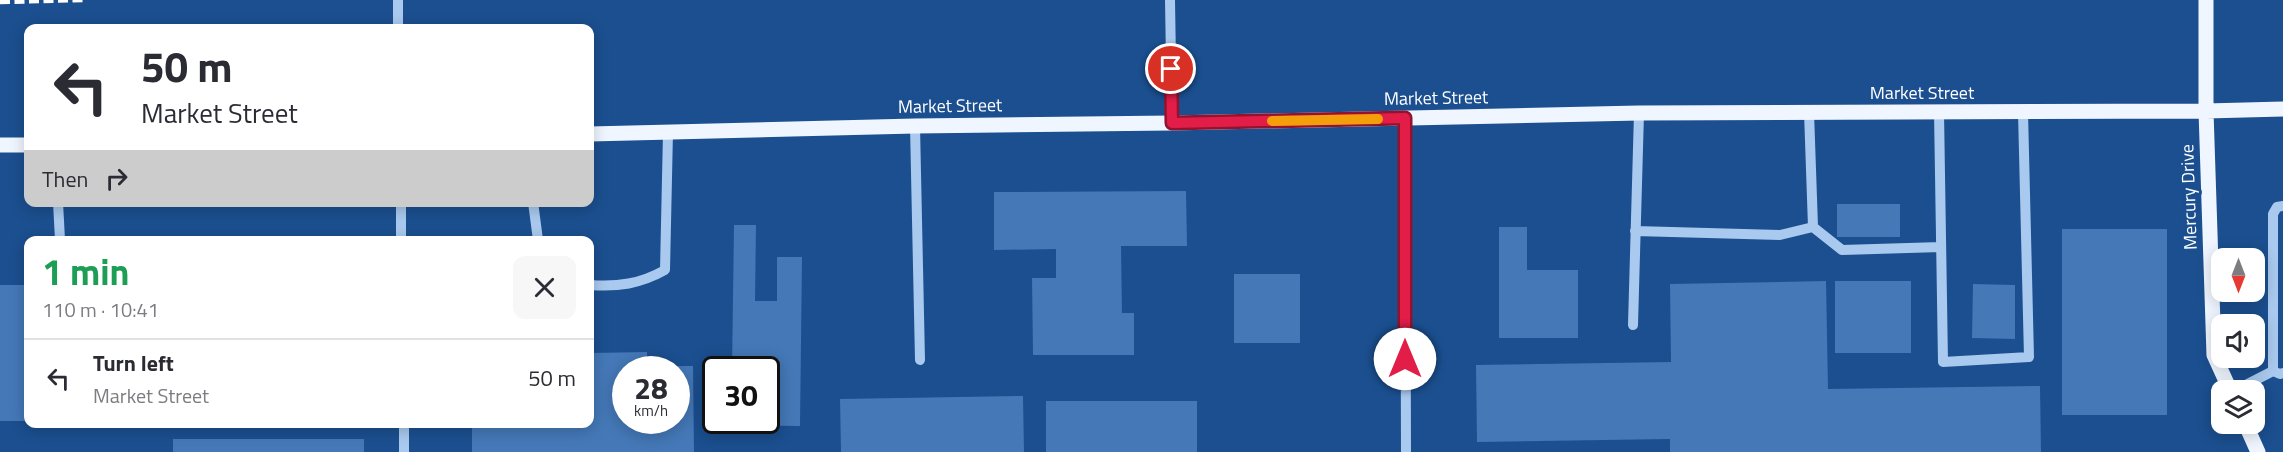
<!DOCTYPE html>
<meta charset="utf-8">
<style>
body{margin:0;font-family:"Titillium Web",sans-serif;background:#f7f7f7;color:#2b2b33;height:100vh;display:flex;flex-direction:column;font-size:22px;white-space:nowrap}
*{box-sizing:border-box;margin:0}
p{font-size:20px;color:#7c7c81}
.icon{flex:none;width:33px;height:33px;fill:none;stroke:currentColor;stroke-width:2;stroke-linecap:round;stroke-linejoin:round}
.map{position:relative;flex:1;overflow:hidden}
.panel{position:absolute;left:24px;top:236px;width:570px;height:192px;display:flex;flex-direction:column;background:#fff;border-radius:12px;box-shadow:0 3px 15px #0003}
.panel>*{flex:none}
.top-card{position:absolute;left:24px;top:24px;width:570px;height:183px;border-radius:12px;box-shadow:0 3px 15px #0003;background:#fff;color:#2b2b33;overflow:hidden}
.needle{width:39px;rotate:180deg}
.fabs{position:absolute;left:2211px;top:248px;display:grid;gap:12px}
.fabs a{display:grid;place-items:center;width:54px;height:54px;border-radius:12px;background:#fff;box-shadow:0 3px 15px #0003;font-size:30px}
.speed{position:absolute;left:612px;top:356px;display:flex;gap:12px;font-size:30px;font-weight:700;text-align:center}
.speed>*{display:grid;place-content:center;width:78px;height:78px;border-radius:50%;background:#fff;box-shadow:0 3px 15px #0003;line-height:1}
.speed small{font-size:15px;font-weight:400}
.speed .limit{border:3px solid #111;border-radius:9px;background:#fff;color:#111}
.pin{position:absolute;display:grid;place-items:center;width:51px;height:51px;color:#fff;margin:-26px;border:3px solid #fff;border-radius:50%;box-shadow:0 2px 6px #0007}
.me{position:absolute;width:66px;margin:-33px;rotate:0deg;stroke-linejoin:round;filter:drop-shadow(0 0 4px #0008)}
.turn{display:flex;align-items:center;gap:21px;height:126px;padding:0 18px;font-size:27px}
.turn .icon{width:78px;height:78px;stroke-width:2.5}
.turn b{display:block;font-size:42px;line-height:51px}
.then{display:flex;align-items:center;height:57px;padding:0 18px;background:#0003;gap:12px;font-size:22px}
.round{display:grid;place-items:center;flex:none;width:63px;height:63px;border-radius:12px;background:#f7f7f7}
.summary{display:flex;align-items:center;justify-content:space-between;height:102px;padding:0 18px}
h1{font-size:36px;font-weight:700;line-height:45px;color:#1e9e55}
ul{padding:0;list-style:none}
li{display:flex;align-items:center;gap:18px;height:78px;padding:0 18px;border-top:2px solid #e1e1e2}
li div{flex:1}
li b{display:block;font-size:22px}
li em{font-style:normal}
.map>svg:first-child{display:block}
.building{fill:#4478b7;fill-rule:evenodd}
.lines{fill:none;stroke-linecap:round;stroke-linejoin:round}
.minor{stroke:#a9c9ee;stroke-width:10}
.major{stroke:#f0f6ff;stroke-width:15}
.rail{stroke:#fff;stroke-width:4.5;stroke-dasharray:10 4.5;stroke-linecap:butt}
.route-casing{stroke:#92132f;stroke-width:15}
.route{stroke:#e11d48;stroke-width:10}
.slow{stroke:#f59e0b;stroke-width:10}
.labels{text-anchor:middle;stroke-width:6;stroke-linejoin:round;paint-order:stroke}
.street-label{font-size:18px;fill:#fff;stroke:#1b4f8f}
</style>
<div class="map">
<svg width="2283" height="452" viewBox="0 0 2283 452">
<rect width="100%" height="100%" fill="#1b4f8f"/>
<path class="building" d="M1186 191 1187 246H1121L1122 313H1134V355H1033L1032 278H1056V249L994 250V192Z
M1837 204H1900V237H1837Z
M734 225H756L755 301H777V257H802L800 426 732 425V420H766V369H732Z
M1499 227H1527V270H1578V338H1499Z
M2062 229H2167V415H2062Z
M1234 274H1300V343H1234Z
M1826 281 1828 389 2040 386 2041 452H1670V439L1477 442 1476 365 1671 362 1670 284Z
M1835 281H1911V353H1835Z
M1973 284 2015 285V339L1972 338Z
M0 285H28V421H0Z
M647 352V366H693L694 452H472V423H590V353ZM626 369H676V420H626Z
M1023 396 1024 452H841L840 399Z
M1046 401H1197V452H1046Z
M173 439H364V452H173Z"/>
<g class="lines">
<path class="minor" d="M398 0V28
M1170 0 1172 123
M1939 112 1943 362 2029 357 2023 112
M1405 118 1406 452
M915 126 920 360
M58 202 60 240
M401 202V240
M533 202 538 240
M1813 227 1842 250 1941 247
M1635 231 1780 235 1813 227 1809 112
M590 285C618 287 640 284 665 270L668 132
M1633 325 1639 113
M2273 371V214L2277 207 2283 206
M2236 390 2273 371 2280 374 2283 373
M404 423V452"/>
<path class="major" d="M2206 0V111L2214 355 2230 390
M590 134 915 126 1172 123 1639 113 2206 111 2283 109
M0 145H28
M2245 423 2258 452"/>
<path class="rail" d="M0 2 83 0"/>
</g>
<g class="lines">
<g class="route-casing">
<path id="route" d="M1171 69 1172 123 1405 118V359"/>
</g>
<use href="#route" class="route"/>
<path class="slow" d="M1272 121 1378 119"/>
</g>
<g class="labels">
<g class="street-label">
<text x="1922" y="99">Market Street</text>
<text transform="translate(1436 98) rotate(-1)" y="6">Market Street</text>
<text transform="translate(950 106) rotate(-1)" y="6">Market Street</text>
<text transform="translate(2189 197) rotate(-92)" y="6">Mercury Drive</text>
</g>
</g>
</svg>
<div class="fabs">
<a><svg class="needle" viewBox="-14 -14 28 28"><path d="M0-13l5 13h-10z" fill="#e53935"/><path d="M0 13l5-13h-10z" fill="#7c7c81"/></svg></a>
<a><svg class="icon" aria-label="sound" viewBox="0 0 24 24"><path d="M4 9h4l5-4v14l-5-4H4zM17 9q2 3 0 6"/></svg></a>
<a><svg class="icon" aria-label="layers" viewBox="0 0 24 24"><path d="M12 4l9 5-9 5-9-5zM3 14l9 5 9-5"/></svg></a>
</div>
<div class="speed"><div>28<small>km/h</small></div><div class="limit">30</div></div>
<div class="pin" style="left:1171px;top:69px;background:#d93025"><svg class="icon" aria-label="arrive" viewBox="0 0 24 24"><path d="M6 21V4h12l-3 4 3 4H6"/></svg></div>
<svg class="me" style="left:1405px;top:359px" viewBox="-20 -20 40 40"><circle r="19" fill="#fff"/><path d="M0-13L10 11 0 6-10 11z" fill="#e11d48"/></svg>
<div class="top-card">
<div class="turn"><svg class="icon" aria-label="left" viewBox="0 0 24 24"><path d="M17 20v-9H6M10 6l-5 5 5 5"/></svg><div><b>50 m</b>Market Street</div></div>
<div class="then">Then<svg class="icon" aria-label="right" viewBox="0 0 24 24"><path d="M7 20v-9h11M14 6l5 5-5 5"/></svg></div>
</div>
<section class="panel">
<div class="summary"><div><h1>1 min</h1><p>110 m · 10:41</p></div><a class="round"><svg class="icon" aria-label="close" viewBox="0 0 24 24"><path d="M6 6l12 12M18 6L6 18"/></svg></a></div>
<ul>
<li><svg class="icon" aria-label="left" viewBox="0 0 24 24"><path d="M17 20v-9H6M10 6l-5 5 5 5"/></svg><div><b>Turn left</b><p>Market Street</p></div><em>50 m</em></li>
</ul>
</section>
</div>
